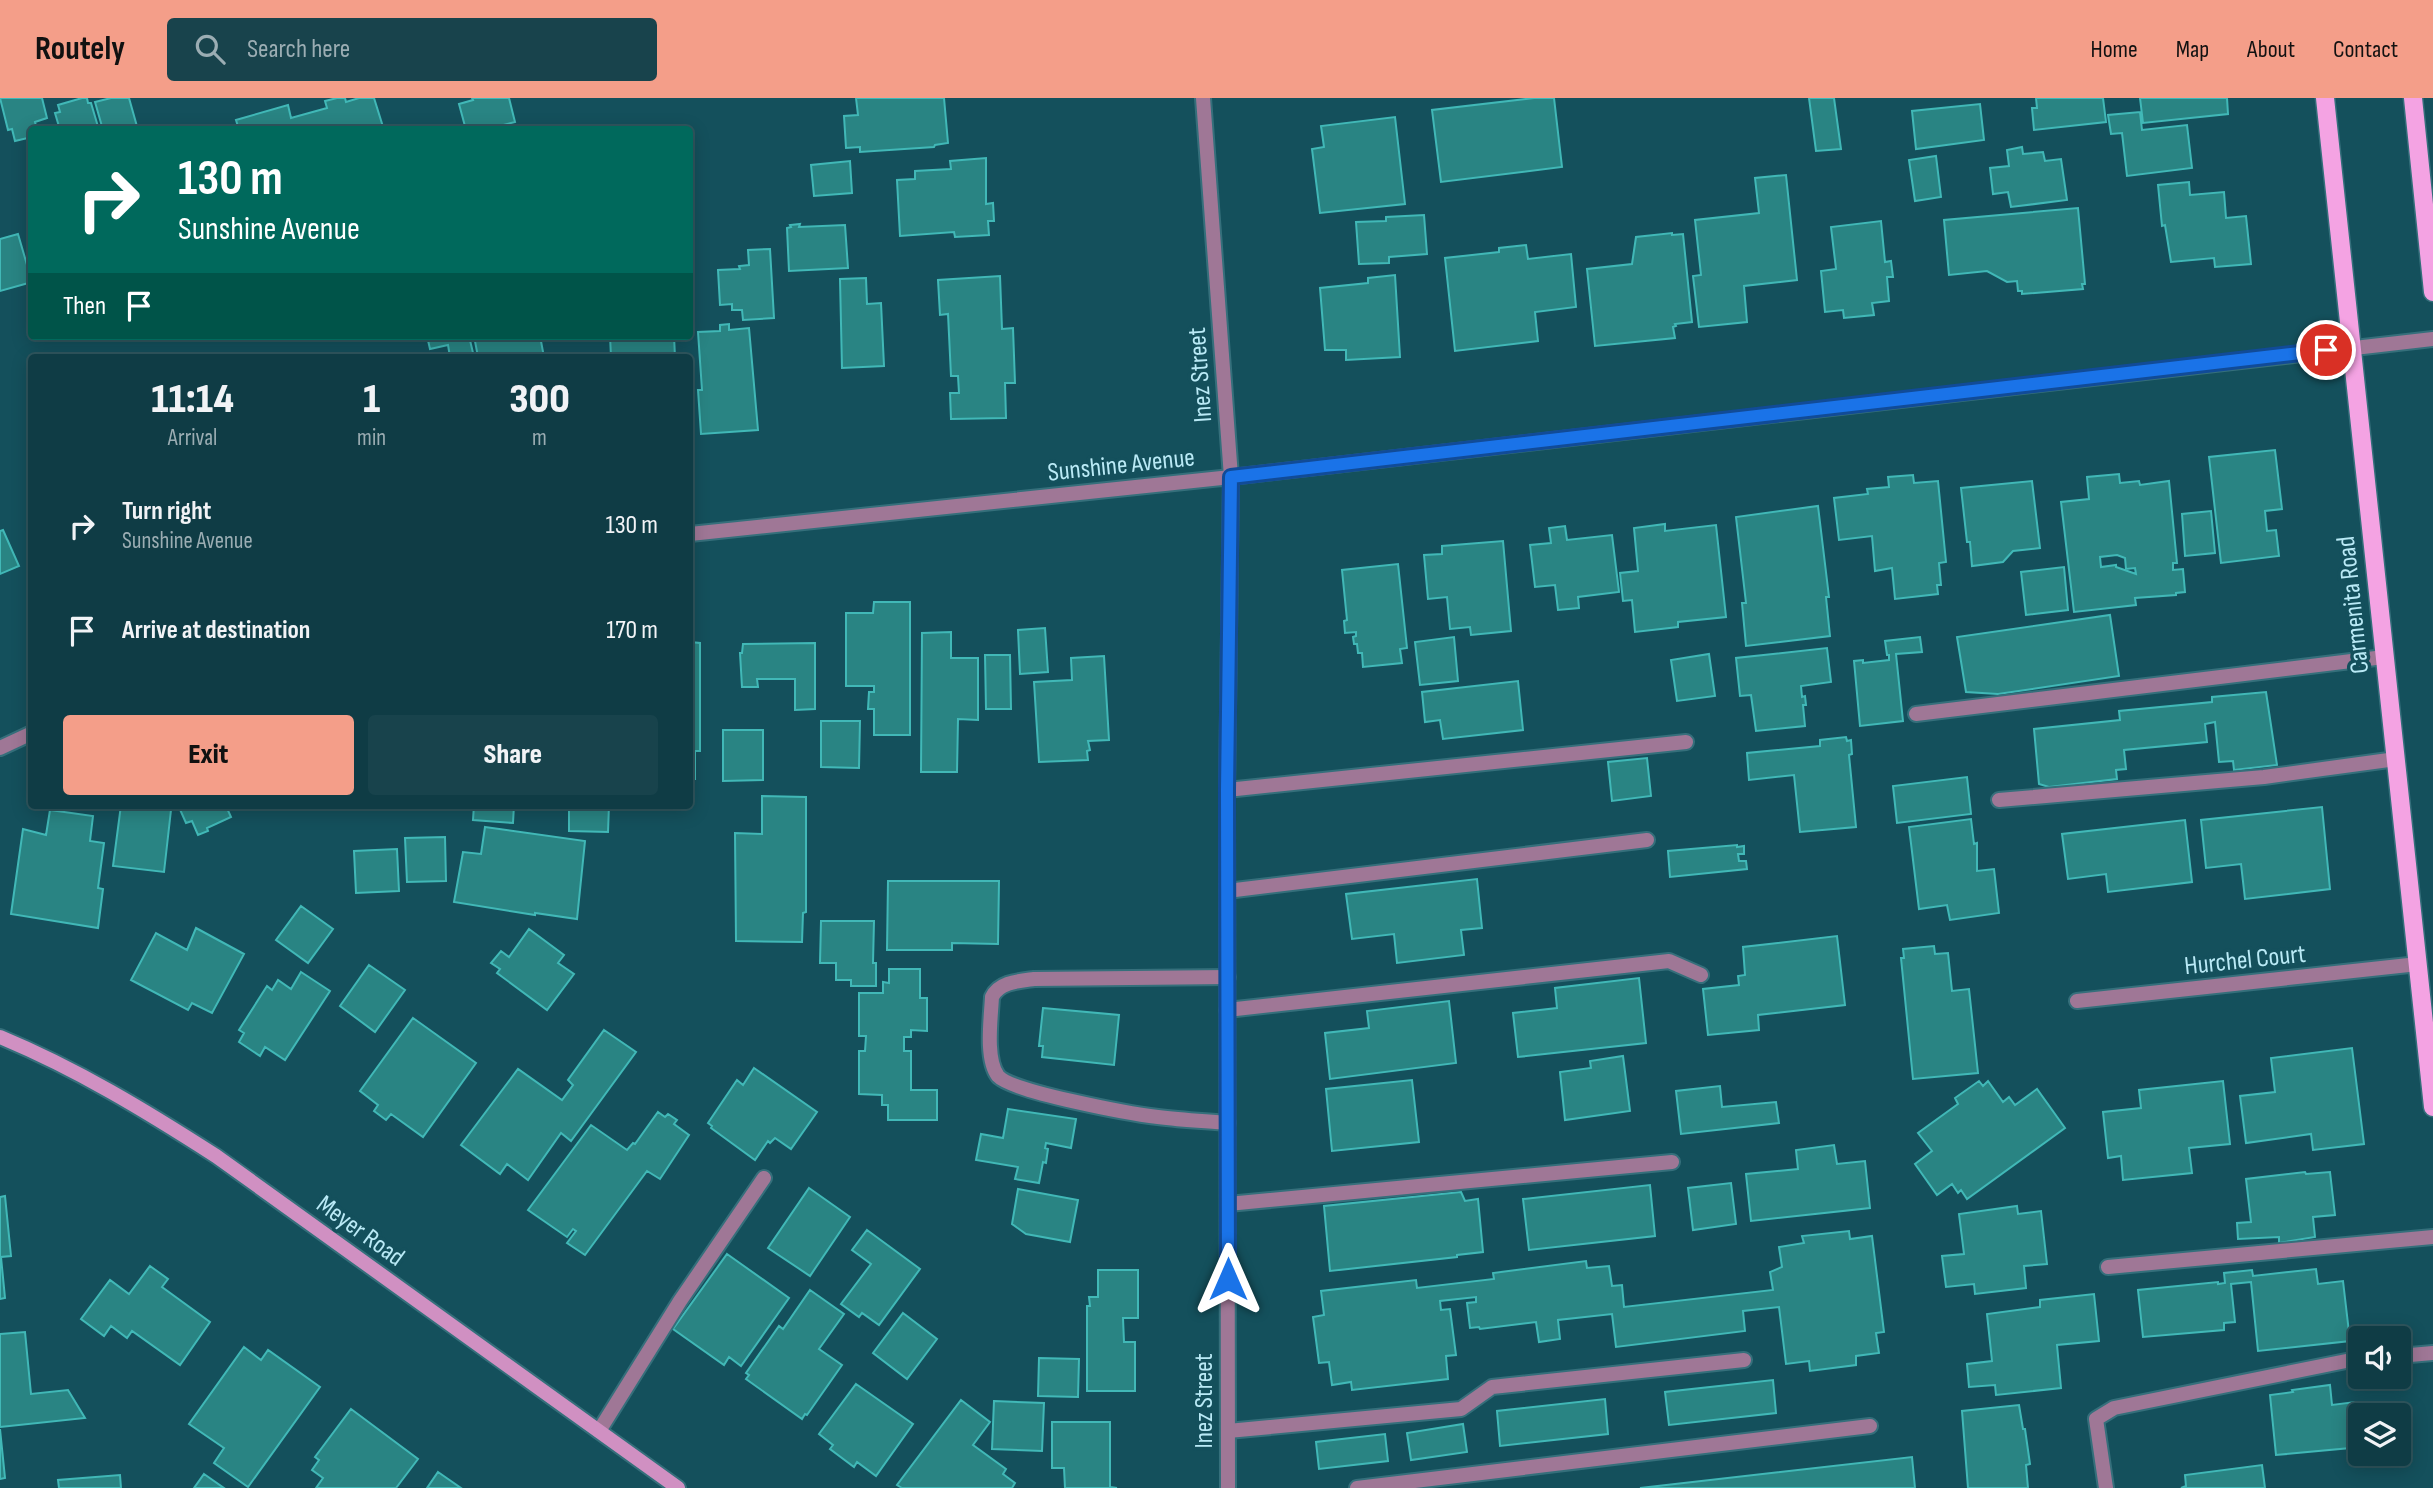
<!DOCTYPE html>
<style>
body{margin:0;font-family:"Sofia Sans Condensed",sans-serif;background:#18434c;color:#f1f3f6;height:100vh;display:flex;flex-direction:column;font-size:26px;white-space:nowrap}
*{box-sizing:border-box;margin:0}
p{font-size:23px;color:#9badb3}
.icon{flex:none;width:38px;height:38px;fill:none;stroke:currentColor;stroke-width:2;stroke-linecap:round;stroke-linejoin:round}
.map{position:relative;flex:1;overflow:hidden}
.details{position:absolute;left:28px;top:256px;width:665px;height:455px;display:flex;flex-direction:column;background:#0f3c45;border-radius:7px;box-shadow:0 4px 18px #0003,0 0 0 2px #2f565e}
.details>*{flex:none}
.top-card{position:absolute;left:28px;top:28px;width:665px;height:214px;border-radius:7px;box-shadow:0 4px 18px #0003,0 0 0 2px #2f565e;background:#00695c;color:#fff;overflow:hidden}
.buttons{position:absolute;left:2348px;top:1228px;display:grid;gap:14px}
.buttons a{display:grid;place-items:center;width:63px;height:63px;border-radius:7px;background:#0f3c45;box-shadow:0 4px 18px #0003,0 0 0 2px #2f565e;font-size:35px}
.pin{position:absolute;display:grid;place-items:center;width:60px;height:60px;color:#fff;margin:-30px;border:4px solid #fff;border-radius:50%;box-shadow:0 2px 7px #0007}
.me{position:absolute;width:77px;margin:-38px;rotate:0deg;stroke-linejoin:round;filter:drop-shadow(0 0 5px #0008)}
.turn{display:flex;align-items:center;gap:24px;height:147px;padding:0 35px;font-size:32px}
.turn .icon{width:91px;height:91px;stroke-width:2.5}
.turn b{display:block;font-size:49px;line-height:60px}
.then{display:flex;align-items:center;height:66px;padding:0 35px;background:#0003;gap:14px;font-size:26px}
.eta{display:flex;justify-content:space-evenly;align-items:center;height:119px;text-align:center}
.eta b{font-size:42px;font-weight:800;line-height:49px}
.cta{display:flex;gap:14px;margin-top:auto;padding:14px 35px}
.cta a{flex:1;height:80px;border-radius:7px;background:#f49e89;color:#111;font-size:28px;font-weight:800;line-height:80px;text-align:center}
.cta a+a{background:#18434c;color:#f1f3f6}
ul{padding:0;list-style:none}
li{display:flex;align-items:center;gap:21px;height:105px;padding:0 35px}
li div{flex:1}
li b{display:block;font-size:26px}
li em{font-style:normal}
header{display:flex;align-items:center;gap:42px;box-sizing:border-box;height:98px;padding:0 35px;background:#f49e89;color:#111}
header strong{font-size:33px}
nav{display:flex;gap:38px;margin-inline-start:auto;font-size:24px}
.search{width:490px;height:63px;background:#18434c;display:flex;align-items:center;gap:18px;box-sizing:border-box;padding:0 24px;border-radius:7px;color:#9badb3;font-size:26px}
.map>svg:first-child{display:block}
.building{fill:#298483;stroke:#41b8b7;stroke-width:2;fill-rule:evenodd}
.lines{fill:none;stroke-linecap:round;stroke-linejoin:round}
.lane-casing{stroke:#356f7b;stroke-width:18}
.street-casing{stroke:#356f7b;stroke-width:18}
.secondary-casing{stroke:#356f7b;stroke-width:18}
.primary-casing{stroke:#356f7b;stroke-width:21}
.lane{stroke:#9f7796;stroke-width:14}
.street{stroke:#9f7796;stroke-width:14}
.secondary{stroke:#d090c2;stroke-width:14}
.primary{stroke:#f4a3e3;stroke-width:18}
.route-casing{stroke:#114b97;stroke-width:18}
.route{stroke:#1a73e8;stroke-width:12}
.labels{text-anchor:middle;stroke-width:7;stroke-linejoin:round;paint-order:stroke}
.street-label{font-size:26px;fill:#baeaf6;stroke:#14505c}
</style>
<header>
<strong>Routely</strong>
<div class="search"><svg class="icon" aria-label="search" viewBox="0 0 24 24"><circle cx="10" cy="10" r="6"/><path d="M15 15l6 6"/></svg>Search here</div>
<nav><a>Home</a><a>Map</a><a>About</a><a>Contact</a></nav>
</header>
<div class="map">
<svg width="2433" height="1390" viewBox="0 0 2433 1390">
<rect width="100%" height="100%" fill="#14505c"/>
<path class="building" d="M0 0H42L47 20 35 24 37 32H32V39L15 43 12 31 8 32Z
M82 0H87L88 5H91L99 32H60L55 15 60 14 58 7Z
M111 0H129L138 32H103L95 4Z
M337 0H345L346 4 359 0H374L384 32H239L236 22 288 7 291 20 327 10 325 3Z
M472 0H509L515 24 484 32H466L459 6 473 2Z
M856 0H944L948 45 935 47 934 49 860 54V49L846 50 844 18 858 17Z
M1534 0H1554L1562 69 1441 84 1432 12Z
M1809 0H1834L1841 51 1816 53Z
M2036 0H2103L2106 24 2034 32 2032 10H2037Z
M2140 0H2227L2228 16 2143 25Z
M1980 6 1984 42 1916 51 1912 13Z
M2140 14 2142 32 2187 27 2192 70 2127 78 2122 35 2111 36 2108 17Z
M1395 19 1405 106 1320 115 1312 51 1324 49 1321 28Z
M2022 49 2023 56 2043 54 2045 63 2061 61 2067 102 2011 109 2008 94 1993 96 1990 70 2009 68 2007 52Z
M1936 58 1941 99 1915 103 1909 62Z
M986 60V106L993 105 994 123H988L989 137 955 139 954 134 900 138 897 82 915 81V73L951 71 950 63Z
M850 63 852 95 814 98 811 67Z
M1786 77 1797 182 1744 188 1747 224 1699 229 1693 178 1701 177 1695 122 1759 115 1755 80Z
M2189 84 2190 97 2224 94 2226 120 2246 118 2251 166 2215 169 2214 160 2171 164 2165 127 2162 128 2158 87Z
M2078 110 2085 186H2082L2083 191 2022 196V193H2018L2017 183 2007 184 1987 173 1949 177 1944 122Z
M1424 117 1427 156 1389 159V165L1359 166 1356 124 1386 123V119Z
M1881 123 1885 164 1891 163 1893 179H1887L1889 203 1872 205 1874 217 1844 220 1843 212 1825 214 1821 173 1836 171 1831 129Z
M800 126 799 129 845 127 848 170 789 173 787 130 791 129 790 127Z
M1672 135V137L1683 136 1692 224 1675 226 1676 228 1673 229 1675 240 1595 248 1587 171 1632 166 1636 139Z
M18 136 32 184 0 193V141Z
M1526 147 1528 161 1571 156 1576 209 1535 214 1538 243 1455 253 1445 160 1499 154V150Z
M770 151 774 220 743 222 742 212H732V206L720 207 718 172 740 171 739 168 749 167 748 152Z
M1395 177 1400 259 1346 262V252H1325L1320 190 1368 185V180Z
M1000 178 1002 231 1013 230 1015 285H1005L1006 320 951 321 950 295H959L958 278H951L948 216 940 217 938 182Z
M866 180 867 206 881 205 884 268 842 270 840 181Z
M729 226V232L749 230 758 332 701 336 698 292H702L698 234 720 233V227Z
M427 238H469L474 259H450L448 247 430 251Z
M474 238H540L544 259H478Z
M610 238H674L675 259H611Z
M2275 352 2282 411 2265 413 2267 433 2276 432 2279 458 2221 465 2209 359Z
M2119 376 2120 385 2139 383 2140 387 2169 383 2177 465H2173V472L2183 471 2185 494 2176 495V497L2135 500 2136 507 2074 514 2061 404 2089 401 2087 379ZM2117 457 2125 460 2126 471 2135 470 2136 476 2116 469V467L2101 469 2100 459Z
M1913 377 1914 385 1938 383 1946 464 1939 465 1941 487H1937L1938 496 1895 501 1892 470 1875 473 1872 438 1839 442 1834 400 1868 396 1867 391 1889 389 1888 379Z
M2032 383 2040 450 2013 453 2003 464 1972 468 1970 444H1967L1961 390Z
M1818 408 1829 499H1826L1830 538 1746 548 1742 505H1746L1736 419Z
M2211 413 2215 455 2185 458 2182 416Z
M1665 426V433L1716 427 1726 519 1678 524V529L1635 534 1632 502 1623 503 1620 475 1638 473 1634 430Z
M1565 428 1567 442 1612 437 1619 494 1578 499 1579 510 1558 512 1555 487 1535 489 1530 447 1551 445 1549 430Z
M3 432 19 468 0 476V433Z
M1503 443 1511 533 1471 537 1470 529 1450 531 1447 499 1428 501 1424 457 1442 456V448Z
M1398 466 1407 550 1400 551 1402 565 1363 569 1362 555H1358L1357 546H1354L1353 539 1356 538V534L1345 535 1344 523 1347 522 1342 472Z
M2064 469 2068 512 2026 517 2021 474Z
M874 504H910V637H874V611H868L869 594H874V588H846V515H873Z
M2110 517 2119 578 1998 596 1966 594 1957 539Z
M1045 530 1048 574 1020 576 1018 532Z
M951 534V560H978V622L958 621 957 674H921L922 535Z
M1454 539 1458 583 1420 587 1415 544Z
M1920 539 1922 554 1896 556 1903 623 1860 628 1854 563 1863 562V565L1889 562V557H1887L1885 543Z
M690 544 700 545V653H695V681H690Z
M815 545V611L795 612V581H757L758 589H742L740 555H742L743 546Z
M1827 550 1831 584 1801 588 1802 599 1805 598 1806 607H1803L1805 628 1756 633 1751 597 1740 598 1736 560Z
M1709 556 1715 598 1677 603 1671 562Z
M985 557H1010L1011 611H986Z
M1104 558 1109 642 1088 643 1090 652 1087 653 1088 662 1039 664 1034 584 1072 582 1071 560Z
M1518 583 1523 632 1443 641 1440 622 1425 624 1422 594Z
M2266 594 2277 667 2234 672 2233 663 2219 664 2215 624 2205 626 2207 644 2124 652 2126 671 2116 672 2117 681 2049 689 2039 686 2034 631 2120 622 2119 613 2212 604V599Z
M821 623H860L859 670 821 669Z
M723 632H763V682L723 683Z
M1846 639 1847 643 1851 642 1852 656 1849 657 1856 729 1800 734 1794 677 1749 682 1747 655 1820 648V642Z
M1647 660 1651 698 1612 703 1608 664Z
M1967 679 1971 716 1897 725 1893 688Z
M762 698 806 699V814L803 815 802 844 736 843 735 735 762 736Z
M121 707 171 712 164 774 113 768Z
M178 707H229L226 708 231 719 207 730 208 733 198 737 192 723 186 725Z
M474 707H514L513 725 473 722Z
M569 707H609L608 734 569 733Z
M2322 709 2330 791 2245 801 2241 766 2206 770 2201 722Z
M50 712 93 718 90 743 104 745 98 790 103 791 98 830 11 816 23 731 46 737Z
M1971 721 1974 746 1977 745V773L1994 771 1999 815 1950 822 1947 807 1919 811 1909 729Z
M2185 722 2192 784 2108 794 2106 776 2068 781 2062 736Z
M485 729 585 743 577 821 535 815V817L454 804 463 754 481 756Z
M445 739 446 783 407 784 405 740Z
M1737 747V749L1744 748V756H1738L1739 763H1746L1747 771 1670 779 1668 753Z
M397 751 399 793 356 795 354 753Z
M1477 781 1482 830 1461 832 1464 857 1397 865 1394 836 1352 841 1346 796Z
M888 783H999L998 846 952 845V852H887Z
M301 808 333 831 308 865 276 842Z
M821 823H874L873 865H876V888H851V882H836V865H820Z
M196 830 244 856 212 915 192 905 188 912 131 882 156 835 187 852Z
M529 831 564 857 558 865 574 876 547 912 497 875 500 871 491 865 501 853 509 859Z
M1837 838 1845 907 1758 917 1759 932 1708 937 1703 891 1739 887 1738 878 1745 877 1743 849Z
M1934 848 1935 856 1948 855 1952 893 1969 891 1978 975 1913 981 1901 860H1904L1903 851Z
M369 867 405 892 375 934 340 908Z
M889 871H920V900H927V933L911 932V939H904V953H911V992H937V1022H888V1007H882V997L859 996V953H865L866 938H859V895H883V884L889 885Z
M301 874 330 893 285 962 265 949 260 958 239 944 244 935 239 932 267 888 272 892 278 882 291 891Z
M1639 880 1646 945 1518 959 1513 915 1557 910 1555 890Z
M1449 903 1456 965 1330 981 1325 935 1369 930 1367 913Z
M1043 910 1119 917 1114 967 1042 959 1043 948H1039Z
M413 920 476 965 423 1039 391 1016 386 1022 374 1013 378 1007 360 993Z
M604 932 636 954 571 1043 561 1035 528 1082 507 1066 500 1076 461 1047 518 971 562 1002 573 987 568 982Z
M2352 950 2364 1046 2313 1052 2311 1036 2246 1045 2240 998 2275 994 2271 960Z
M1623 958 1630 1013 1565 1022 1560 974 1591 970 1590 963Z
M754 970 817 1014 791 1051 775 1040 770 1045 768 1043 755 1062 711 1030 712 1028 708 1025 737 982 743 987Z
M1412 982 1419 1044 1332 1053 1326 991Z
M1979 983 1983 988 1988 983 2003 1004 2009 999 2015 1007 2037 991 2065 1030 1967 1101 1961 1092 1958 1095 1952 1086 1937 1097 1915 1066 1932 1053 1918 1035 1958 1006 1955 1000Z
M2223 983 2230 1046 2189 1050 2192 1075 2123 1082 2121 1058 2108 1060 2103 1014 2141 1010 2139 992Z
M1720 988 1722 1009 1776 1004 1779 1025 1681 1036 1676 993Z
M1008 1011 1076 1021 1071 1050 1046 1045 1045 1050 1048 1051 1046 1065 1043 1064 1039 1085 1015 1081 1018 1069 976 1062 981 1036 1003 1040Z
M658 1014 665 1019 668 1016 677 1022 674 1026 689 1037 660 1081 647 1073 585 1157 567 1145 576 1133 573 1131 567 1139 528 1112 591 1027 627 1052 633 1045 635 1046Z
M1834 1047 1837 1066 1865 1063 1870 1110 1751 1123 1746 1076 1798 1071 1796 1052Z
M2305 1074 2306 1076 2330 1074 2335 1117 2313 1119 2315 1139 2279 1145V1139L2238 1141 2237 1125 2251 1124 2246 1081Z
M1731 1085 1736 1126 1693 1132 1688 1090Z
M1650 1087 1655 1138 1529 1152 1523 1101Z
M809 1090 850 1119 810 1178 768 1150Z
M1018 1091 1078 1102 1070 1144 1026 1136 1012 1126Z
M1461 1094 1465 1103 1478 1101 1483 1154 1457 1157V1159L1330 1173 1324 1108Z
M5 1098 11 1158 1 1159 5 1200 0 1201V1099Z
M2017 1108 2018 1116 2041 1113 2047 1166 2024 1168 2026 1190 1975 1196 1974 1186 1946 1189 1942 1158 1964 1156 1959 1116Z
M867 1132 920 1171 879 1227 862 1215 859 1219 841 1206 871 1166 852 1152Z
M1849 1133 1850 1141 1872 1138 1884 1234 1876 1235 1879 1255 1856 1258V1267L1810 1273 1809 1263 1786 1266 1779 1209 1743 1213 1745 1233 1616 1249 1612 1216 1558 1222 1560 1241 1539 1244 1536 1224 1480 1231 1479 1229 1470 1230 1467 1205 1476 1204V1199L1440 1203 1441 1212 1450 1211 1456 1257 1446 1258 1448 1281 1352 1292 1351 1284 1332 1287 1329 1264 1319 1265 1313 1219 1324 1217 1321 1193 1416 1182 1417 1190 1494 1181 1493 1175 1586 1163 1587 1170 1609 1168 1612 1188 1622 1187 1624 1209 1773 1192 1770 1174 1782 1169 1779 1149 1804 1145 1802 1138Z
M727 1156 789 1200 741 1268 729 1259 724 1267 673 1231Z
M150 1168 168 1181 162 1189 210 1224 180 1267 132 1233 127 1240 111 1228 104 1238 81 1221 110 1182 129 1196Z
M2316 1171 2318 1186 2343 1183 2350 1243 2258 1253 2251 1184 2231 1186 2235 1224 2224 1225V1232L2143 1239 2138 1192 2218 1184V1186L2225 1185 2224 1175 2252 1172 2253 1178Z
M1098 1172H1138V1220H1123L1124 1244H1135V1293H1087V1208H1090L1089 1199H1098Z
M810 1192 844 1216 819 1251 842 1267 807 1317 805 1316 802 1321 746 1281 749 1277 746 1275 779 1228 783 1231Z
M2094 1196 2099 1243 2057 1247 2061 1290 1996 1297 1995 1287 1969 1289 1967 1266 1992 1263 1987 1216 2040 1209V1202Z
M903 1215 937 1241 907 1281 873 1255Z
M25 1234 31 1296 68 1292 85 1320 0 1329V1236Z
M244 1249 261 1262 268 1252 320 1289 248 1389 214 1365 224 1350 189 1326Z
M1039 1260 1079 1261 1078 1299 1038 1298Z
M1773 1282 1776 1315 1669 1327 1665 1294Z
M856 1286 913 1326 876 1378 857 1364 854 1369 830 1351 833 1347 819 1336Z
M2330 1287 2332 1307 2355 1304 2361 1349 2276 1357 2270 1297 2293 1294 2292 1292Z
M1605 1301 1608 1336 1500 1348 1497 1313Z
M961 1302 990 1324 973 1347 1006 1371 1003 1376 1015 1385 1012 1390H902L897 1387Z
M994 1303 1044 1305 1042 1353 992 1351Z
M2019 1307 2023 1331H2025L2030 1366 2026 1367 2028 1390H1968L1962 1313Z
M351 1311 418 1361 396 1390H316L323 1380 312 1372 319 1362 315 1359Z
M1052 1324H1110V1389L1117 1390H1065L1064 1370H1052Z
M1463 1326 1467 1354 1411 1362 1407 1335Z
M0 1331 5 1380 0 1381Z
M1385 1336 1388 1363 1319 1371 1316 1344Z
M1912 1359 1915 1390H1640Z
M2262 1367 2265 1390H2181L2186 1388 2185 1377Z
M438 1374 461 1390H427Z
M204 1376 224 1390H194Z
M120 1377 121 1390H59L58 1382Z"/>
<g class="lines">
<g class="lane-casing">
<path id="lane" d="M1916 616 2384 559
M1227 692 1686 644
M1999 702 2264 679 2396 661
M1227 793 1647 742
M1227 912 1669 863 1701 877
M1228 1025C1204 1023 1181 1022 1158 1019 1132 1016 1012 994 998 978 985 961 991 920 992 899 999 884 1019 883 1034 881L1228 879
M1228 1106 1672 1064
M2108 1169 2433 1139
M2399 1258 2433 1255
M599 1333 680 1203 764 1080
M1228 1333 1461 1311 1492 1289 1744 1262
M1357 1390 1870 1328
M2106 1390 2096 1321 2114 1310 2361 1260"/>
</g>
<g class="street-casing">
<path id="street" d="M1203 0 1231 379 1227 692 1228 1390
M690 436 1231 379 2433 241
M0 650 32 635
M2077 903 2418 866"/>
</g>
<g class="secondary-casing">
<path id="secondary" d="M0 939C77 971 146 1013 216 1058L678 1390"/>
</g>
<g class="primary-casing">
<path id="primary" d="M2325 0 2433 1009
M2413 0 2433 194"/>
</g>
<use href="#lane" class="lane"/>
<use href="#street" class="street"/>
<use href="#secondary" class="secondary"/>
<use href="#primary" class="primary"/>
</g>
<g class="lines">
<g class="route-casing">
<path id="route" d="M1228 1181 1227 692 1231 379 2326 252"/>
</g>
<use href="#route" class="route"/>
</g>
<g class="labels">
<g class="street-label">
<text transform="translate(1199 277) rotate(-94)" y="9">Inez Street</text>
<text transform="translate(1121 366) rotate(-6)" y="9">Sunshine Avenue</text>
<text transform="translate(2352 507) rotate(-96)" y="9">Carmenita Road</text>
<text transform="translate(2245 861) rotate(-6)" y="9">Hurchel Court</text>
<text transform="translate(361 1132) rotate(36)" y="9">Meyer Road</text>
<text transform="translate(1203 1303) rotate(-90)" y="9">Inez Street</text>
</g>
</g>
</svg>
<div class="buttons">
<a><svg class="icon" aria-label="sound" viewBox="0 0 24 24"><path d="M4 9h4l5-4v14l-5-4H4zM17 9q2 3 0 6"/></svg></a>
<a><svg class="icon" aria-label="layers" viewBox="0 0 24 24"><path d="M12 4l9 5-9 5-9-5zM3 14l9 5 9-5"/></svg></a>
</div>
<div class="pin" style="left:2326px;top:252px;background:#d93025"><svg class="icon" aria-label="arrive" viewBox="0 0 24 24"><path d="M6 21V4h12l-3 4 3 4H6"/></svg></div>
<svg class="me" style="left:1228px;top:1181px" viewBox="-20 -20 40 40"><path d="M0-17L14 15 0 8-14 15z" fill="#1a73e8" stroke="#fff" stroke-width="4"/></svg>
<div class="top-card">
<div class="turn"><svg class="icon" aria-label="right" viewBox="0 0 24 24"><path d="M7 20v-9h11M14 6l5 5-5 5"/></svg><div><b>130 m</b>Sunshine Avenue</div></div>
<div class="then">Then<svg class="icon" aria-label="arrive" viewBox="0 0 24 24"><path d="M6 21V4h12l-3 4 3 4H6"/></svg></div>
</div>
<section class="details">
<div class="eta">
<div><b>11:14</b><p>Arrival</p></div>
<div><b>1</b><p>min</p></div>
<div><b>300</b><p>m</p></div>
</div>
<ul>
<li><svg class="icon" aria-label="right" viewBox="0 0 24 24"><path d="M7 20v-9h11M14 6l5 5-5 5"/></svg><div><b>Turn right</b><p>Sunshine Avenue</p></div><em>130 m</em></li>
<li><svg class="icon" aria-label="arrive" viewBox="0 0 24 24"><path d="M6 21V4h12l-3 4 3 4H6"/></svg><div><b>Arrive at destination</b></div><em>170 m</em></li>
</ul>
<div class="cta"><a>Exit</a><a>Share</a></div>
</section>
</div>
